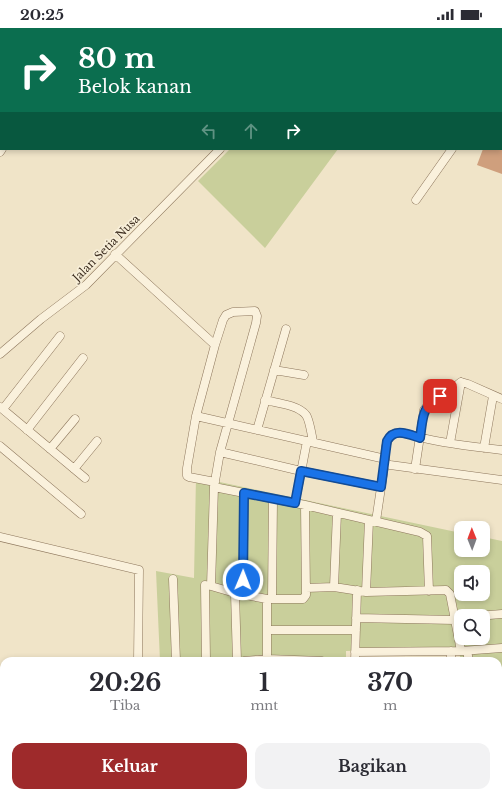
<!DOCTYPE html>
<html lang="id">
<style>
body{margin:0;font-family:"Libre Baskerville",serif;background:#f2f2f3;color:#2b2b33;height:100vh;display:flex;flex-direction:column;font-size:15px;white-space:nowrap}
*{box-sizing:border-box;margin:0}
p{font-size:13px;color:#7c7c81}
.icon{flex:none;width:22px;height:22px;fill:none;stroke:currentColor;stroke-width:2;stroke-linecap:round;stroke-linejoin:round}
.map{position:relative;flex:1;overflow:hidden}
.details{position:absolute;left:0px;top:629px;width:502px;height:140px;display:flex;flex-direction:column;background:#fff;border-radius:12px 12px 0 0;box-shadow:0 2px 6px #0003}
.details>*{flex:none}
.top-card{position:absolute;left:0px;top:0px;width:502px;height:122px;box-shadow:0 2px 6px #0003;background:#0b6e4f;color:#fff;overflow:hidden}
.needle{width:26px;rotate:359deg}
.tools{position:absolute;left:454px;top:493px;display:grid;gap:8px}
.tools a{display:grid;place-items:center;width:36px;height:36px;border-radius:8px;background:#fff;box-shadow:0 2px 6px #0003;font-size:20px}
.pin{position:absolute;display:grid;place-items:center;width:34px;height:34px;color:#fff;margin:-17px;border-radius:8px;box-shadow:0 2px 6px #0006}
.me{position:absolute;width:44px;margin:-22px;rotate:1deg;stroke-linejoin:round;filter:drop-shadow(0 0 3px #0008)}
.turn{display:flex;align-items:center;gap:14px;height:84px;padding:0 12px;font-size:18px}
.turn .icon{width:52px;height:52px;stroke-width:2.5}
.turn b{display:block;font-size:28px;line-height:34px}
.lanes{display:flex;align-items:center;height:38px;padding:0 12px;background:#0003;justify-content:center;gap:20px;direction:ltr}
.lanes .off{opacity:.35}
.eta{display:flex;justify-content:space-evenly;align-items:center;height:68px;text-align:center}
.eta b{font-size:24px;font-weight:800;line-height:28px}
.action{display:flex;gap:8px;margin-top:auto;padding:8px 12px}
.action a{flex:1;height:46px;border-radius:12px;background:#9e2a2b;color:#fff;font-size:16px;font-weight:800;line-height:46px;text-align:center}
.action a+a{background:#f2f2f3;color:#2b2b33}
.status{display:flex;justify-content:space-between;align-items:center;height:28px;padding:0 20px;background:#fff;direction:ltr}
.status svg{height:11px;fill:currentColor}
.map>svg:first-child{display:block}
.green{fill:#c9cf9b;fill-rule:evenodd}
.building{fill:#cf9f7d}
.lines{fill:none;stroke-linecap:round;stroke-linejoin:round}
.minor-casing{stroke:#8d765c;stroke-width:9}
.minor{stroke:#faf1dc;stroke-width:8}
.route-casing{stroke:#114b97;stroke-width:10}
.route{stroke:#1a73e8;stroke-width:7}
.labels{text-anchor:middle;stroke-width:3.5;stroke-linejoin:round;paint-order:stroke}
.street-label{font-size:11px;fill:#3d2e20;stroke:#f7eed8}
</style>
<div class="status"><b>20:25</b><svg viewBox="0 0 49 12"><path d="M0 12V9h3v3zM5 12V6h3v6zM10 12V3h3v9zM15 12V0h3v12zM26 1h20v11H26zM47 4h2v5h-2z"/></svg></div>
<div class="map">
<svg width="502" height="769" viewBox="0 0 502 769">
<rect width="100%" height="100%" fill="#f0e4c8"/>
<path class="green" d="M230 121H338L265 220 198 153Z
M196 449 461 505V522H483V509L502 513V730L498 732V633H461L458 620 346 623V633H160L156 543 194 550ZM461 544H483V566H461ZM461 588H483V610H461Z"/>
<path class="building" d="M483 121H499L502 122V146L477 137Z"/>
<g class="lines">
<g class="minor-casing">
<path id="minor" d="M52 0 53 1
M108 0 110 1
M485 0V1
M13 1 14 0
M25 1V0
M331 1 332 0
M446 1V0
M0 5 1 6
M0 102 1 103
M0 124 2 121
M416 172 452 121
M115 226 215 317
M0 326 41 291 86 257 220 121
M274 342 304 347
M265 372C277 375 298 377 306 387 309 391 312 408 313 414
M0 379 85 450
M3 381 60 308
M196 388 381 430 385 433 376 493
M27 402 83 330
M257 402 286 301
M450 415 461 354
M0 418 81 486
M484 420 493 368
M50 421 75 391
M502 422C474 419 446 416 419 409 411 407 399 402 392 407 385 412 385 425 385 433L387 436 390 437 502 452
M220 424 301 443 381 459
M74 441 97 413
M415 441 424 382 432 372 447 365 461 354 468 356 502 371
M215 454 189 449 187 448V440L196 388 215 317 223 292 226 287 233 284 255 283 257 288 256 295 220 424 214 459 305 477 369 492
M214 459 211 558 235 565 267 571H303L306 567 305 477
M295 475 307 413
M0 509 139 542 138 633
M173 551 176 633
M205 557 206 633
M334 559 337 485
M306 560 334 559 366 564 446 562 450 566 461 623
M366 564 369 492 420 504 427 508 429 563
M235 565 237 633
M243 567 244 465
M267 571V633
M272 571 273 471
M477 588 502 586
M356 590 455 592
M267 602H356
M451 623V633
M467 623 469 633
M355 624 461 623 502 620
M244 633 267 631 322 633
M355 633 357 562
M498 653H502
M498 682H502
M171 765V769
M451 765V769
M490 765 491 769
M130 769V765
M354 769V765"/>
</g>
<use href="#minor" class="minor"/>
</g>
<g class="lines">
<g class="route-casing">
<path id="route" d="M243 552 244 465 295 475 301 443 381 459 387 413C394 399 408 406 420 410 423 391 421 379 440 368"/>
</g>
<use href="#route" class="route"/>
</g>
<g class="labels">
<g class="street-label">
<text transform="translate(106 220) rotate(-45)" y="4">Jalan Setia Nusa</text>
</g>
</g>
</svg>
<div class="tools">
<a><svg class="needle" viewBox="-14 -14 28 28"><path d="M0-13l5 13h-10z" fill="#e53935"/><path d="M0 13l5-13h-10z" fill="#7c7c81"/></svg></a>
<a><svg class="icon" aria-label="sound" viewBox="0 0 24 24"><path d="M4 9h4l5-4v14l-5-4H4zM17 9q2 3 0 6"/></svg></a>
<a><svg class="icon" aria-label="search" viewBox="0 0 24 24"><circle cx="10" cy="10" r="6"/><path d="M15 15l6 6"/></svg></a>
</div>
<div class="pin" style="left:440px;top:368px;background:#d93025"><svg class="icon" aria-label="arrive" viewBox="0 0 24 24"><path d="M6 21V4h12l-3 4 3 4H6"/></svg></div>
<svg class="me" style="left:243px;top:552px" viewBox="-20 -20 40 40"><circle r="17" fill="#1a73e8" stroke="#fff" stroke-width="3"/><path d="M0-11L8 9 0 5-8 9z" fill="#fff"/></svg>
<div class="top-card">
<div class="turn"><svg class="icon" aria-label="right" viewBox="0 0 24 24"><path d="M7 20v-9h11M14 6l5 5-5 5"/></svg><div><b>80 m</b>Belok kanan</div></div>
<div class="lanes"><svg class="icon off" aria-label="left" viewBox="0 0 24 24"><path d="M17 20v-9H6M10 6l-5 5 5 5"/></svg><svg class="icon off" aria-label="ahead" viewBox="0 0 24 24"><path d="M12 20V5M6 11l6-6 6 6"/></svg><svg class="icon" aria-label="right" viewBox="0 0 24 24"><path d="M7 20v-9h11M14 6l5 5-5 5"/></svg></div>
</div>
<section class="details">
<div class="eta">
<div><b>20:26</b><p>Tiba</p></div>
<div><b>1</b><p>mnt</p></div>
<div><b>370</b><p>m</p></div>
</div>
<div class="action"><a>Keluar</a><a>Bagikan</a></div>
</section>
</div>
